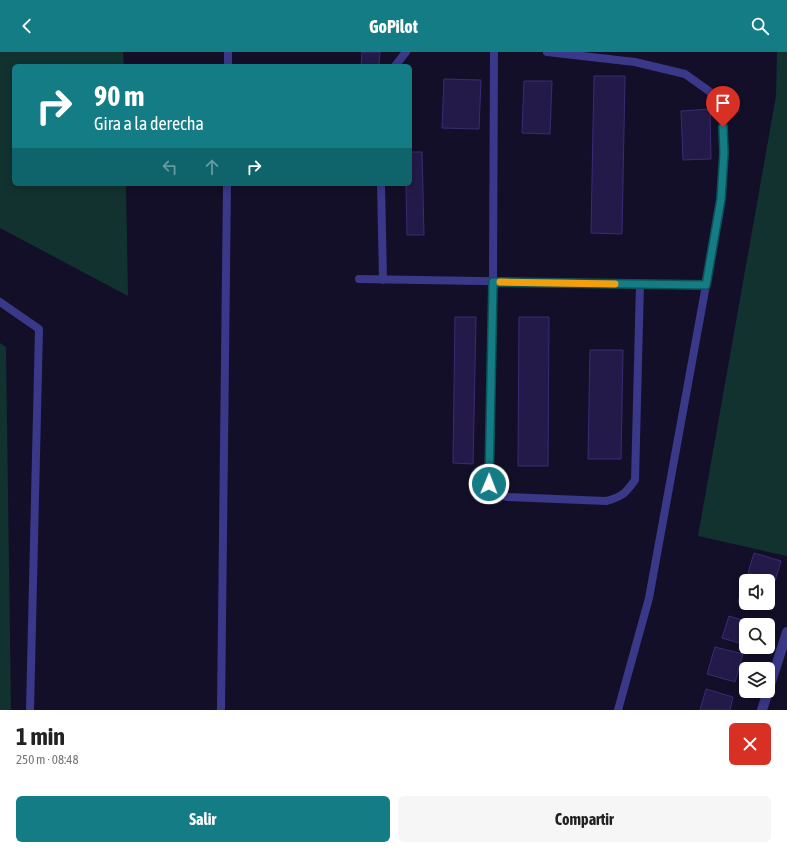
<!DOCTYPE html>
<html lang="es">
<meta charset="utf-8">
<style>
body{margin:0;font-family:"Asap Condensed",sans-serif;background:#f6f6f6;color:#222;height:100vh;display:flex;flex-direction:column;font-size:15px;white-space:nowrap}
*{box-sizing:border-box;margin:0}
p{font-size:13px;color:#767676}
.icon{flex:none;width:22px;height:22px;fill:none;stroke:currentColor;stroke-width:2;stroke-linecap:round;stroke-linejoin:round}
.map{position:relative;height:658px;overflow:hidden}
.panel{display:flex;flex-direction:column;background:#fff;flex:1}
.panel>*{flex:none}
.hud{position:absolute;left:12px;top:12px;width:400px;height:122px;border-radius:6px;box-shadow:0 2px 10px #0003;background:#137c85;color:#fff;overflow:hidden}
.fabs{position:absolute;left:739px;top:522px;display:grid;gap:8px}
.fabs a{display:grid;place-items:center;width:36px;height:36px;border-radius:6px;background:#fff;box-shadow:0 2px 10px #0003;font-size:20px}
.pin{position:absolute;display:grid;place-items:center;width:34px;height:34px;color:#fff;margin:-41px -17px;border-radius:50% 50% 50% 0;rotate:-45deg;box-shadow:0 0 4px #0007}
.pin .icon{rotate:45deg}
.me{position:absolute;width:44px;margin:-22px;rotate:1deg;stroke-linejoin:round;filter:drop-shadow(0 0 3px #0008)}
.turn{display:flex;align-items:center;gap:14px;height:84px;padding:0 16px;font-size:18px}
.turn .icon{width:52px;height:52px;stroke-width:2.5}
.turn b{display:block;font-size:28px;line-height:34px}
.lanes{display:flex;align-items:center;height:38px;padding:0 16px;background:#0003;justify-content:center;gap:20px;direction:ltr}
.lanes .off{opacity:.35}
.round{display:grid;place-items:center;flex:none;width:42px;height:42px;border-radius:6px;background:#f6f6f6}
.overview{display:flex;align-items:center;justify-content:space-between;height:68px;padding:0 16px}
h1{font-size:24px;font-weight:700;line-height:30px}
.cta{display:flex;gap:8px;margin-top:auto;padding:8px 16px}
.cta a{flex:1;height:46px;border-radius:6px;background:#137c85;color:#fff;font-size:16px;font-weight:700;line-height:46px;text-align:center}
.cta a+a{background:#f6f6f6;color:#222}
header{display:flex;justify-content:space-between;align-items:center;height:52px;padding:0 16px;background:#137c85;color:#fff;font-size:18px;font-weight:700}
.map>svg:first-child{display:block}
.green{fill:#123230}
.building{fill:#231a49;stroke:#392c76}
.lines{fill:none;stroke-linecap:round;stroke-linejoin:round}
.service{stroke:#3a3888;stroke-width:8}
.minor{stroke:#3a3888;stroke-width:10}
.route-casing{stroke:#0c5156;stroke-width:10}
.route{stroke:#137c85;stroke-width:7}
.slow{stroke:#f59e0b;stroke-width:7}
</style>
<header><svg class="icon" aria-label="back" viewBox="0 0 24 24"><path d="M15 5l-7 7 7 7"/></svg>GoPilot<svg class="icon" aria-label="search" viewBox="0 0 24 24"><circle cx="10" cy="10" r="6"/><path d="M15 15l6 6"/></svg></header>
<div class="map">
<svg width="787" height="658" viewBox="0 0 787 658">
<rect width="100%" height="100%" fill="#130f28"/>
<path class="green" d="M0 0H123L124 14H14V132H126L128 244 0 176Z
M777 0H787V504L698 484 776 44Z
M0 291 6 295 11 658H0Z"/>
<path class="building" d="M362 0H380L379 14H361Z
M594 24H625L622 182 591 181Z
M444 27 481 28 479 77 442 76Z
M524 29H552L550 82 522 81Z
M710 57 711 107 683 108 681 59Z
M410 100H422L424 183H407L406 132H410Z
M455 265H476L473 412 453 411Z
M519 265H549L548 414H518Z
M590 298H623L621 407H588Z
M754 501 781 509 775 529 748 521Z
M743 532 746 533V551H765L763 558 738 550Z
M729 564 755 572V573H746V593L722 586Z
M715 595 743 602 735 630 707 622Z
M706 637 733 645 730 658H700Z"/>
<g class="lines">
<path class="service" d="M494 0 493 230 489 432 494 440 507 445 606 449C622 445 626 441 635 428L640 232
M547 0 635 10 685 22 709 39 723 62 724 101 721 147 706 233 649 546 618 658
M228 14V0
M395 14 406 0
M381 132 383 228
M359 227 706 233
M0 250 39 277 30 658
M221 658 227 132"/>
<path class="minor" d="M762 658 787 580"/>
</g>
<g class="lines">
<g class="route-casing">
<path id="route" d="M489 432 493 230 706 233 721 147 724 101 723 75"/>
</g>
<use href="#route" class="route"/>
<path class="slow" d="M500 230 615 232"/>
</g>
</svg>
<div class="fabs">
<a><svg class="icon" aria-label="sound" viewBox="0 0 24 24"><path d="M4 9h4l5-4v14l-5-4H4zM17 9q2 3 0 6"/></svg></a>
<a><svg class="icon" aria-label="search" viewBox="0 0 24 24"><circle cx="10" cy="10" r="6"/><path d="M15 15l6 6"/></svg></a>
<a><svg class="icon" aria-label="layers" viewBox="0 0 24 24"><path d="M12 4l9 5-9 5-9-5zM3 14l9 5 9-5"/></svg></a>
</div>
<div class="pin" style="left:723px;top:75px;background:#d93025"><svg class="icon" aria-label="arrive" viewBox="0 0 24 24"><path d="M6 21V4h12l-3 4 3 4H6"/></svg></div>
<svg class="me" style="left:489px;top:432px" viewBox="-20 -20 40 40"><circle r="17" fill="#137c85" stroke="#fff" stroke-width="3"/><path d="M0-11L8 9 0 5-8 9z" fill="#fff"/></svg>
<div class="hud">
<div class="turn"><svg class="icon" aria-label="right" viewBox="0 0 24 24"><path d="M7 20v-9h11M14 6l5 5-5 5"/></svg><div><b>90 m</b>Gira a la derecha</div></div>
<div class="lanes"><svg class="icon off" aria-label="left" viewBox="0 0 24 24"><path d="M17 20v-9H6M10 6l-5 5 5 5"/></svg><svg class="icon off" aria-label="ahead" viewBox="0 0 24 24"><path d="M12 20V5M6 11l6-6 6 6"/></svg><svg class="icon" aria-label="right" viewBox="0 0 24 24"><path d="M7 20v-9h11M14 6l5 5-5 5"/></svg></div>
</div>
</div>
<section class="panel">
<div class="overview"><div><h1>1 min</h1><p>250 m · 08:48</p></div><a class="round" style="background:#d93025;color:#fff"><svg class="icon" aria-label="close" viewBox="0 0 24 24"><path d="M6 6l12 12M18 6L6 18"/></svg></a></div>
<div class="cta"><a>Salir</a><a>Compartir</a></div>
</section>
